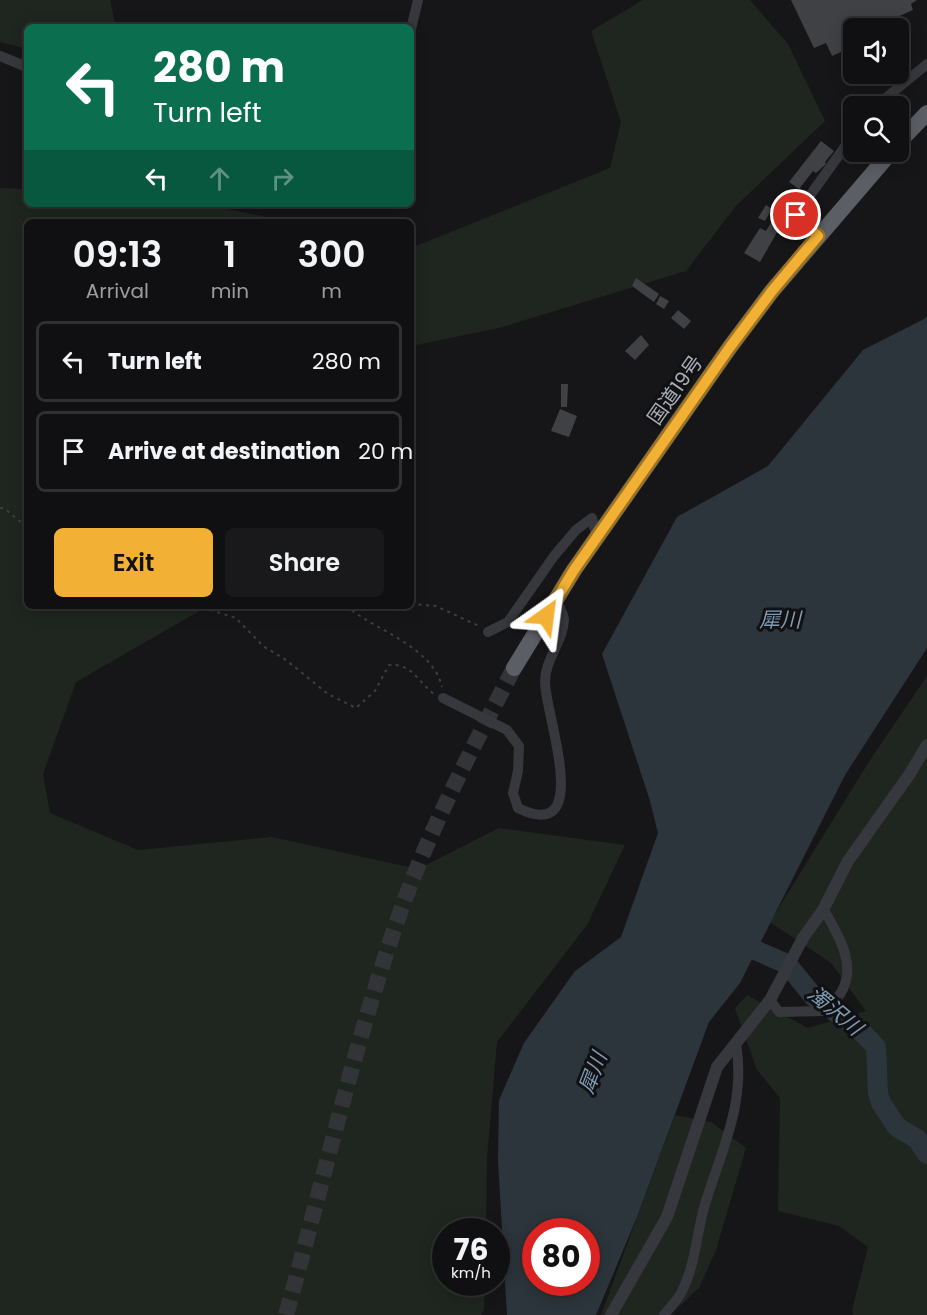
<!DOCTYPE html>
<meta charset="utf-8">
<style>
body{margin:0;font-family:Poppins,"Noto Sans JP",sans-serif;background:#19191b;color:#f1f3f6;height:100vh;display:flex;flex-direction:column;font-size:22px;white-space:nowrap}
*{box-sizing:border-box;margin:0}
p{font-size:20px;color:#9c9d9f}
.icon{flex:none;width:33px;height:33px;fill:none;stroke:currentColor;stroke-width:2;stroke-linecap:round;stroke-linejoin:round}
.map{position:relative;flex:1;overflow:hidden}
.sheet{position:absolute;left:24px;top:219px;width:390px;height:390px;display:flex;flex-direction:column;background:#101012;border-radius:9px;box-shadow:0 3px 15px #0003,0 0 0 2px #303032}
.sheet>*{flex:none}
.top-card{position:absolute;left:24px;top:24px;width:390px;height:183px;border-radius:9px;box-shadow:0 3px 15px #0003,0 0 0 2px #303032;background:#0b6e4f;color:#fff;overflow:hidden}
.fabs{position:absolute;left:843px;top:18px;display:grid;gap:12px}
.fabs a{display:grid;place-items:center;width:66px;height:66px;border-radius:9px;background:#101012;box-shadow:0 3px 15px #0003,0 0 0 2px #303032;font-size:30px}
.speed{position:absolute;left:432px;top:1218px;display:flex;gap:12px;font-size:30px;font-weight:700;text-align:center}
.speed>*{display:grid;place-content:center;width:78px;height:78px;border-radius:50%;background:#101012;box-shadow:0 3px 15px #0003,0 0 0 2px #303032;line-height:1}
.speed small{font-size:15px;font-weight:400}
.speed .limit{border:9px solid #d22;background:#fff;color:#111}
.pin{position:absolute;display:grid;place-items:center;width:51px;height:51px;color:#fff;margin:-26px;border:3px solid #fff;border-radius:50%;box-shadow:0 2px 6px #0007}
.me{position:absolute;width:66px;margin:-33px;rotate:31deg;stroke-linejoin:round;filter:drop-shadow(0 0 4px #0008)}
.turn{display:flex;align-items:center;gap:21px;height:126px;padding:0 30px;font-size:27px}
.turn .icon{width:78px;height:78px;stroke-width:2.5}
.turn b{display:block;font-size:42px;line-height:51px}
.lanes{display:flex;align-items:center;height:57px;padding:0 30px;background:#0003;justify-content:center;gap:30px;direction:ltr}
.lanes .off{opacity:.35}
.eta{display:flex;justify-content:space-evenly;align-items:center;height:102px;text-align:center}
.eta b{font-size:36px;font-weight:600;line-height:42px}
.primary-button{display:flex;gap:12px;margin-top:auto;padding:12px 30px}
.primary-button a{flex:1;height:69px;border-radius:9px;background:#f2b134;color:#111;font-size:24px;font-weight:600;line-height:69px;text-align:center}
.primary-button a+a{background:#19191b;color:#f1f3f6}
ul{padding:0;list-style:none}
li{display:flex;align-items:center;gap:18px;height:81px;margin:0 12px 9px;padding:0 18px;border:3px solid #303032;border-radius:9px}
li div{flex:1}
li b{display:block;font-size:22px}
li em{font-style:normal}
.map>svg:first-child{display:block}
.green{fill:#1e261f}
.water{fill:#2c353c;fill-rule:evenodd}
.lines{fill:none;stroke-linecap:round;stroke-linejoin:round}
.river{stroke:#2c353c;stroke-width:20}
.building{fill:#404145}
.trunk-tunnel{stroke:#333438;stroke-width:16;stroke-dasharray:16 8;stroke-linecap:butt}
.path{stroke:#3d3f44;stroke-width:2;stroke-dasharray:3 4.5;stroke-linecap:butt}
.minor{stroke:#37383d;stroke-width:10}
.tertiary{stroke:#37383d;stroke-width:12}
.trunk{stroke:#5b5e65;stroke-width:16}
.route-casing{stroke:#9d7322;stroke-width:15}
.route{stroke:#f2b134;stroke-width:10}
.labels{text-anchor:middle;stroke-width:6;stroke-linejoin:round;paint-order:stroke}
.street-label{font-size:20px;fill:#a8adb8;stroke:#111113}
.water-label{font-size:21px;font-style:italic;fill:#7f9bb3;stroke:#111113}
</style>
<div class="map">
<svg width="927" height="1315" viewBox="0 0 927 1315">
<rect width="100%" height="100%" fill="#161618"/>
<path class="green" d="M0 0H110L116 27H27V49L0 42Z
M643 0H750L788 44 825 121 736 206 686 271 499 328 411 346V248L610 168 621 122 591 31Z
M0 188 27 189V204H205L289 222H27V606H208L76 682 43 774 50 813 138 850 272 837 418 869 499 828 625 845 587 925 497 1042 487 1159 486 1231 446 1232V1282L485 1283 484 1309 481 1315H0Z
M927 676V1315H853L852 1310 868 1247 839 1226 778 1211 780 1098 757 1070 735 1008 747 995 808 1028 866 1011 831 963 770 922 870 760Z
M675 1115 711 1122 746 1148 716 1250 699 1288 670 1315H601Z"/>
<path class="water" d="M927 316V648L845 775 740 983 709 1022 637 1217 596 1315H507L498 1160 499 1100 524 1043 575 971 621 937 658 833 650 801 602 654 677 517 768 466 863 350 924 319ZM536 1232H586V1282H536Z"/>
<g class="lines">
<path class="river" d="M732 940 787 964 813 996 859 1029 876 1047 878 1093 881 1103 897 1127 917 1139 927 1154"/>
</g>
<path class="building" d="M791 0H917L911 4 913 10 895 18 897 26 892 28H854V46L832 56 826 43 814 48Z
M821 141 834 151 825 162 826 164 816 173 813 171 799 189 789 182Z
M766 205 772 209 765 221 758 218Z
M774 217 783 222 760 262 744 253 760 228 766 231Z
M636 278 659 294 654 302 632 286Z
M660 296 669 301 664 309 656 304Z
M678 310 691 321 684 329 671 318Z
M641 335 649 345 635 360 625 351Z
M561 384H568L567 407H561Z
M560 409 577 416 569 437 551 431Z"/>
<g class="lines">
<path class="trunk-tunnel" d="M286 1315C324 1180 354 1043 401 910 431 826 473 747 514 668"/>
<path class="path" d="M0 508 5 509 27 527
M411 604 436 606 481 627
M204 606 207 609 236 618 263 646 286 660 328 694 356 708 375 691 389 665C412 663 418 682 434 694
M346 606C375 630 433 647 442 687"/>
<path class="minor" d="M411 29 418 0
M0 56 27 67
M876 106 927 64
M818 236 796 215 854 134
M488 632 508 622 554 556 576 530 592 518 597 538
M443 698 507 730 519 746 518 771 513 793 518 808C595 846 545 714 545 682 545 659 563 642 564 620 564 614 558 605 556 598
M770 1000 779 1012 824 1011C854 988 852 961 835 930 831 923 828 915 823 910
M664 1315C669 1308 677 1301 681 1293 696 1265 696 1234 705 1204 722 1149 746 1103 736 1043"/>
<path class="tertiary" d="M611 1315 667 1217 717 1067 770 1000 803 938 823 910 848 861 909 775 927 745"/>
<path class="trunk" d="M898 143 927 113
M514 668 574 570 730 347 772 291 891 152"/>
</g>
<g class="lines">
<g class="route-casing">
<path id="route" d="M546 616 574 570 730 347 772 291 818 236 796 215"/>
</g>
<use href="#route" class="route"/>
</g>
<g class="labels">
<g class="street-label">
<text transform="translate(675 390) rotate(-55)" y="7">国道19号</text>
</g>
<g class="water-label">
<text x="780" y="627">犀川</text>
<text transform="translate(835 1011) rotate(40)" y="7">濁沢川</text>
<text transform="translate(593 1073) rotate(-69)" y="7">犀川</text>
</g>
</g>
</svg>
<div class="fabs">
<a><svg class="icon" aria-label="sound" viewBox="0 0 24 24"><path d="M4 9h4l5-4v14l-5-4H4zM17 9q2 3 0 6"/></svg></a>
<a><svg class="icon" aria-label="search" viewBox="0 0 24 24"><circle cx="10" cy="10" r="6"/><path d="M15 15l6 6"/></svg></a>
</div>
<div class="speed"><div>76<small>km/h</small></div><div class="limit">80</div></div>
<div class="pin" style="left:796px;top:215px;background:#d93025"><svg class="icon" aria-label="arrive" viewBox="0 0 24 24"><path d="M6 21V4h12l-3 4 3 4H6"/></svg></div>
<svg class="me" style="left:546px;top:616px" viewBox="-20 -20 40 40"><path d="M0-17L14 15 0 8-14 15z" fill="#f2b134" stroke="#fff" stroke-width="4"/></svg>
<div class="top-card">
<div class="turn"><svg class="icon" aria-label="left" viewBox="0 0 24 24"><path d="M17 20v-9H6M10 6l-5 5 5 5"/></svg><div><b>280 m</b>Turn left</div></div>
<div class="lanes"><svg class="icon" aria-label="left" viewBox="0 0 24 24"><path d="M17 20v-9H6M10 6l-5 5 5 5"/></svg><svg class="icon off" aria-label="ahead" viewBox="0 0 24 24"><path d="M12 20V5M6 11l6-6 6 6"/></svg><svg class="icon off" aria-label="right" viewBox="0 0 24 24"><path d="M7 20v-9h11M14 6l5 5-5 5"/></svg></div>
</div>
<section class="sheet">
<div class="eta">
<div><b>09:13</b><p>Arrival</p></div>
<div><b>1</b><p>min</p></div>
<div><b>300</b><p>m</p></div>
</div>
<ul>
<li><svg class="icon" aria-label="left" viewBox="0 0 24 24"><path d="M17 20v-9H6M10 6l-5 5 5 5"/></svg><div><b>Turn left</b></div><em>280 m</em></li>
<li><svg class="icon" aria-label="arrive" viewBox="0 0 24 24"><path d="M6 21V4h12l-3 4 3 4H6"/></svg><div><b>Arrive at destination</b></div><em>20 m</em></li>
</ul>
<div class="primary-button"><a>Exit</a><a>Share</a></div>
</section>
</div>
